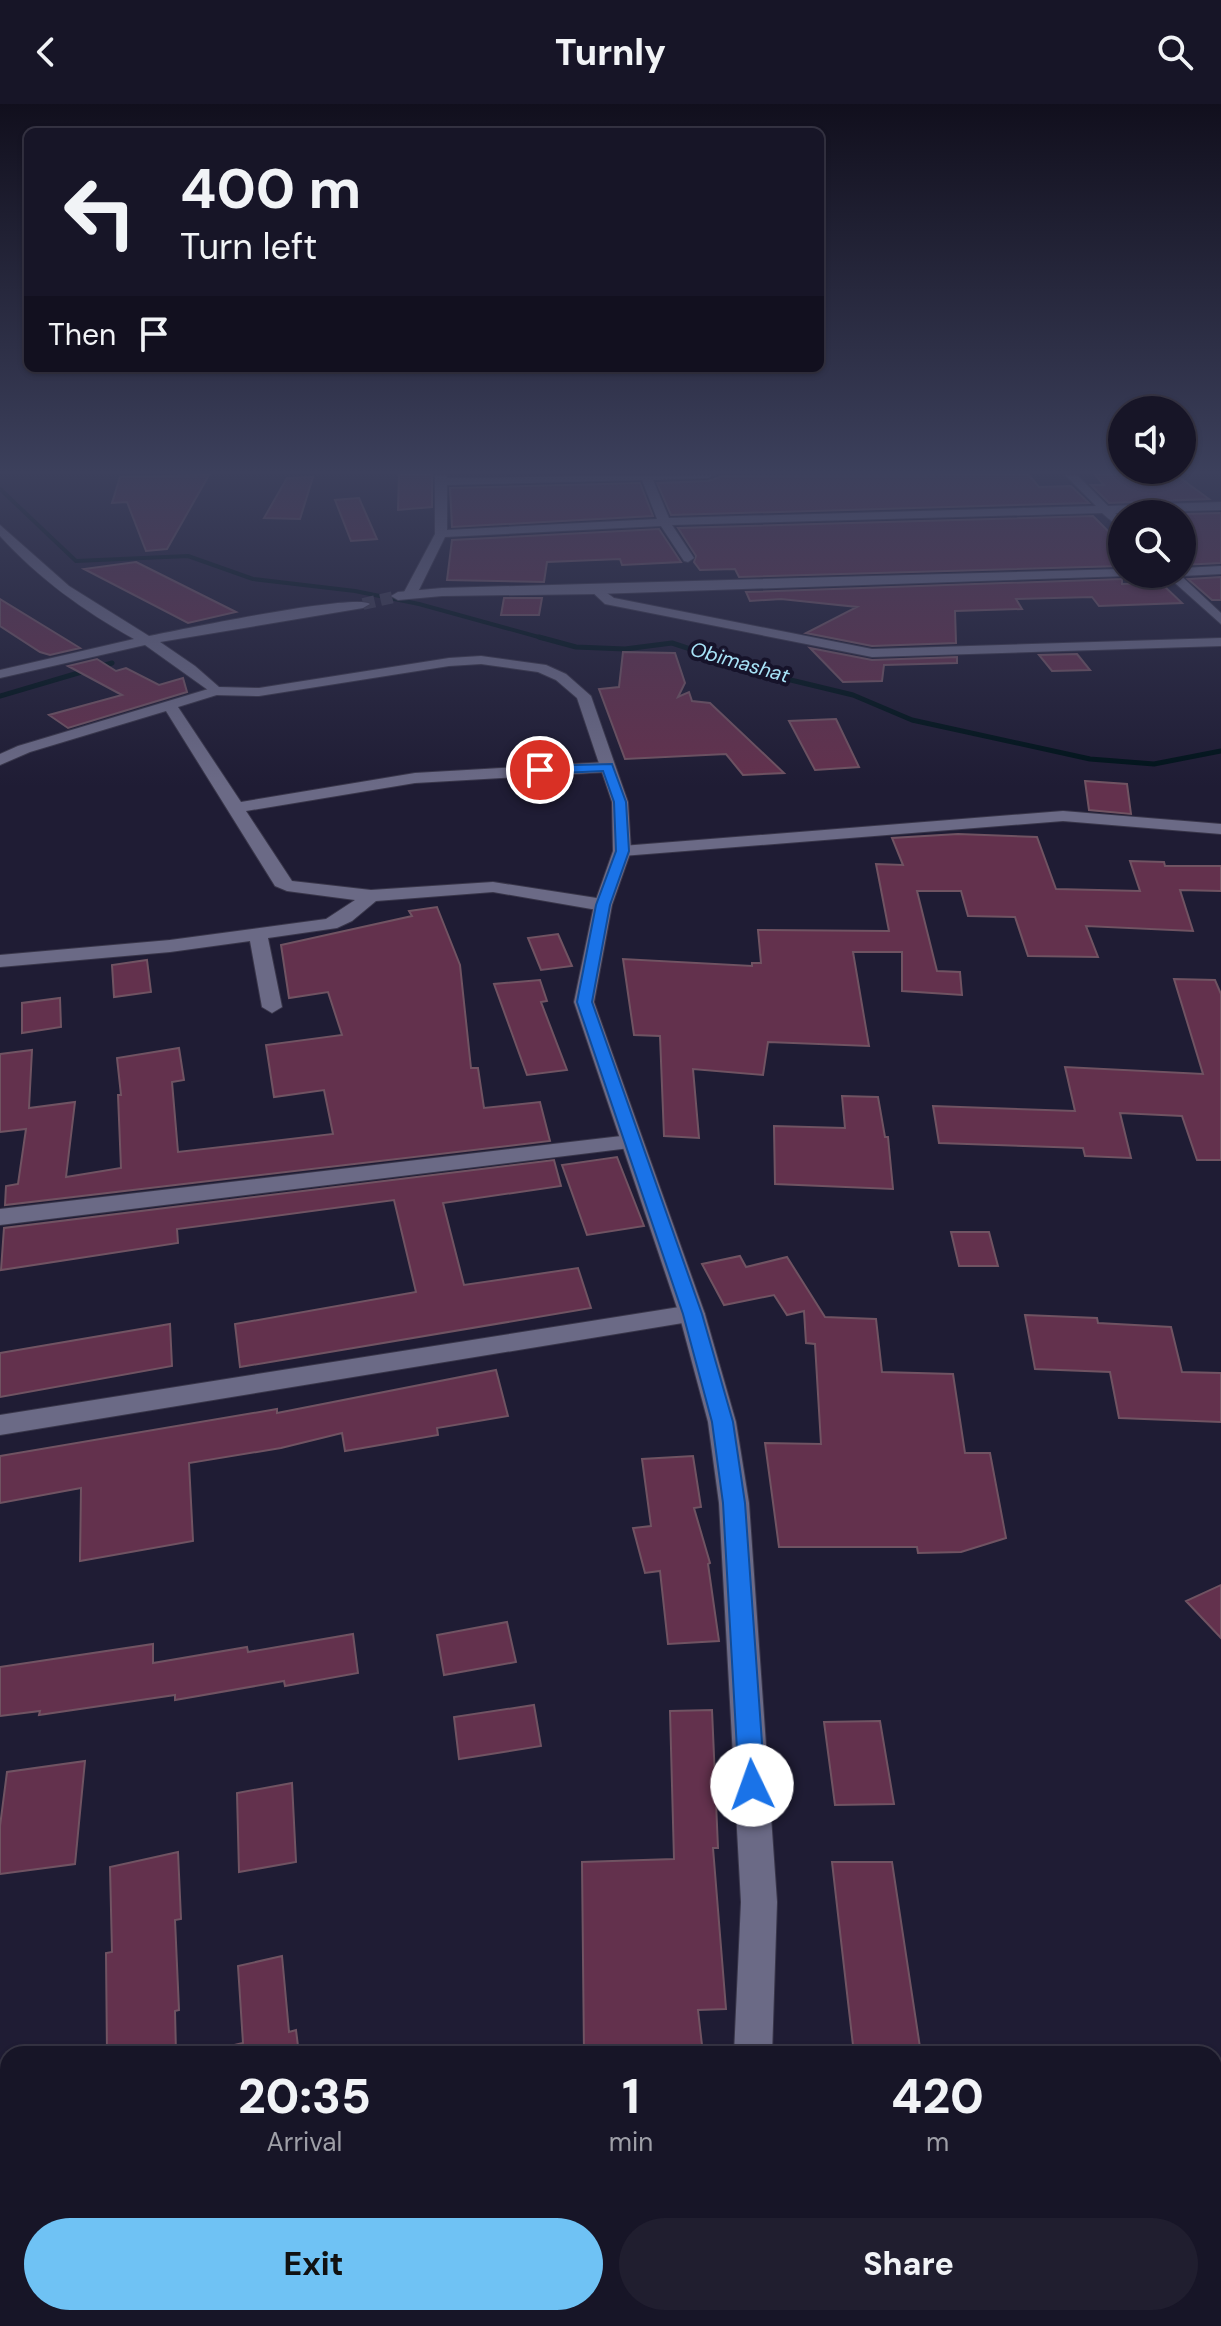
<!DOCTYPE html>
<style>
body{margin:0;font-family:"DM Sans",sans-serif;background:#201e2f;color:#f1f3f6;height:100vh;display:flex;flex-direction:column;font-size:30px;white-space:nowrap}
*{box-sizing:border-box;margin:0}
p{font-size:26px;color:#9e9fa7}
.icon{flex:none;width:44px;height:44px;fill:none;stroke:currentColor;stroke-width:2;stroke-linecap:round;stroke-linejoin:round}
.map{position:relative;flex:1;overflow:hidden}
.panel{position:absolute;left:0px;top:1942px;width:1222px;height:280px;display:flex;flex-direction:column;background:#171527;border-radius:24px 24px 0 0;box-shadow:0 2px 6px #0004,0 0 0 2px #363444}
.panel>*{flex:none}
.guide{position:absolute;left:24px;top:24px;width:800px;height:244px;border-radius:12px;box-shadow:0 2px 6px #0004,0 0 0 2px #363444;background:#171527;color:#f1f3f6;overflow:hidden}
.controls{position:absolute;left:1108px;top:292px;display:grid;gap:16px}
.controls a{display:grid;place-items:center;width:88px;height:88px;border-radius:50%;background:#171527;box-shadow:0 2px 6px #0004,0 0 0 2px #363444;font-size:40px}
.pin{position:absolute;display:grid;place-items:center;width:68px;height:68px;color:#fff;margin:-34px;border:4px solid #fff;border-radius:50%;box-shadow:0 2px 8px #0007}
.me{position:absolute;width:88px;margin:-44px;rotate:357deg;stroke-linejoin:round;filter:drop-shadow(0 0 6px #0008)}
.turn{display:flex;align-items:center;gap:28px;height:168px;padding:0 24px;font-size:36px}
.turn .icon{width:104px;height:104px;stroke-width:2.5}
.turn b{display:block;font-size:56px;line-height:68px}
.then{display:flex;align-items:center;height:76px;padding:0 24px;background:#0003;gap:16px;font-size:30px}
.eta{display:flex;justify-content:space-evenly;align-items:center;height:136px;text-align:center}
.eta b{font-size:48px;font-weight:800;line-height:56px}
.button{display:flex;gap:16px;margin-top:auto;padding:16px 24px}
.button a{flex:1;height:92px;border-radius:48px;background:#6fc2f4;color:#111;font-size:32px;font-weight:800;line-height:92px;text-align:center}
.button a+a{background:#201e2f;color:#f1f3f6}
header{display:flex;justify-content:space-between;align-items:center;height:104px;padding:0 24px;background:#171527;font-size:36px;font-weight:800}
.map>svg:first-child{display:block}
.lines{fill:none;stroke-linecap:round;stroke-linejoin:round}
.stream-far1{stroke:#00131a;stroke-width:4}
.stream{stroke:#00131a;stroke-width:5}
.building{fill:#63314d;stroke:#705362;stroke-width:2}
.tertiary-tunnel{stroke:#3c3a50;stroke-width:12;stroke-dasharray:12 6;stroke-linecap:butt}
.minor-casing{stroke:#39364a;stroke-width:2}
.tertiary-casing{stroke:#39364a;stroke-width:2}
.minor{fill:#6b6a86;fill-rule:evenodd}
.tertiary{fill:#6b6a86;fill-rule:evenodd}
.route{fill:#1a73e8;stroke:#114b97;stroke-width:2}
.labels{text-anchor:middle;stroke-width:8;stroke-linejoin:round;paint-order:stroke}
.far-water-label{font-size:20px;font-style:italic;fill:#a8e4f8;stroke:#16132a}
</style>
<header><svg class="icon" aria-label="back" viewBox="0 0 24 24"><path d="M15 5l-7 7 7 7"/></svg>Turnly<svg class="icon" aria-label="search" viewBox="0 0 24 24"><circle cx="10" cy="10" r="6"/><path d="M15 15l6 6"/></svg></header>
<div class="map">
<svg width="1221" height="2222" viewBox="0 0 1221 2222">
<rect width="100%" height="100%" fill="#1f1c34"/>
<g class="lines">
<path class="stream-far1" d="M0 385 76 457 188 452 253 475 355 487 419 500 546 535"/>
<path class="stream" d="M539 533 576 543 625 545 672 539 770 571 853 591 912 616 1090 655 1154 660 1221 647
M0 592 112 559"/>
</g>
<path class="building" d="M209 371 167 445 146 447 127 398 112 399 120 373Z
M399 371H432V403L398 406Z
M1029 371 1039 383 1071 382 1089 399 671 411 657 379 708 377 723 372Z
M1095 371H1176L1209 395 1109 399 1091 381H1104Z
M313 373 300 415 264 414 287 374Z
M640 379 653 412 452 423 450 384Z
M359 394 377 435 351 437 335 396Z
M1221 409V459L1182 461V410Z
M1093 412 1122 441V462L739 473 735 465 700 466 694 458 696 452 678 424Z
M659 425 681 458 622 461 620 455 547 458 544 478 447 476 452 436Z
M136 458 236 508 188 519 84 465Z
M1221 473V496H1212L1188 475Z
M1122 475V480L1161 479 1182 499 1099 502 1092 493 1016 495 1022 505 955 507 956 539 872 542 806 529 857 503 781 495 750 497 746 488Z
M504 494H542L539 511H501Z
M0 495 80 544 50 551 40 548 0 522Z
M810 544 872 556 957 553V559L884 561 882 577 843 578Z
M623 548 675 549 685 579 678 593 689 588 692 597 710 599 784 669 743 671 726 650 625 655 599 585 619 583Z
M1077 550 1090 566 1052 567 1039 551Z
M97 555 116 567 126 564 159 581 183 574 187 588 68 624 49 611 122 591 68 562Z
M836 615 859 663 815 666 789 617Z
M1085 677 1127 680 1131 710 1089 706Z
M958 730 1037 733 1056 785 1140 787 1130 757 1164 758 1165 762H1221V787L1180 786 1193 827 1086 822 1098 853 1028 852 1015 813 968 812 961 787H917L937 867 960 868 962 891 902 887V848H853L869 942 768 938 763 971 693 965 699 1034 664 1032 660 932 634 931 623 855 752 862V859H761L758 826 889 827 876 760 903 761 892 734Z
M437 803 460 861 471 964H478L484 1004 540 998 550 1037 5 1101 6 1082 18 1080 26 1025 0 1028V950L32 946 29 1004 75 998 66 1073 121 1064 118 991H121L117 954 179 944 184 976 172 978 178 1048 333 1030 324 986 274 993 266 941 342 931 328 888 289 894 281 841 412 812 409 807Z
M558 830 572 862 541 866 528 834Z
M147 856 151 888 114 893 112 861Z
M1174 875 1215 876 1221 890V1056H1197L1182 1012 1120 1009 1131 1054 1085 1052 1083 1044 939 1039 933 1002 1075 1007 1065 963 1203 970Z
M540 876 547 897 541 898 567 966 527 971 494 880Z
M60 894 61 923 22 929V899Z
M842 992 878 993 885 1033H888L893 1085 775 1080 774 1022 845 1024Z
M617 1053 644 1122 587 1131 562 1061Z
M554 1056 561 1082 443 1099 464 1181 578 1164 591 1204 240 1263 235 1220 416 1188 394 1096 177 1125 178 1139 1 1166 4 1124Z
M951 1128H989L998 1162H959Z
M740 1152 746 1163 787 1153 825 1213 876 1215 882 1268 953 1270 965 1349H990L1006 1434 961 1448 918 1449 917 1443H779L765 1339 821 1340 815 1240 806 1239 804 1207 787 1211 774 1191 724 1201 702 1160Z
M1025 1211 1097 1214 1098 1219 1171 1223 1182 1268 1221 1269V1318L1119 1314 1110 1268 1035 1265Z
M170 1220 172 1262 0 1293V1249Z
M496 1266 508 1312 437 1324 438 1331 345 1347 342 1329 281 1344 189 1359 193 1437 80 1457 81 1384 0 1399V1352L277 1305V1309Z
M693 1352 701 1403 694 1404 710 1459 708 1460 719 1537 668 1540 660 1467 645 1469 633 1424 651 1422 642 1355Z
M1221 1481V1534L1186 1497Z
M507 1518 516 1558 444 1571 437 1531Z
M353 1530 358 1569 285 1582 284 1577 175 1596V1591L39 1611 40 1607 0 1612V1563L153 1540V1559L247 1543 248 1548Z
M534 1601 541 1642 459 1655 454 1613Z
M712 1606 718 1744H713L726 1905 698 1906 703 1950H584L582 1758 674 1755 670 1607Z
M880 1617 894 1700 835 1701 824 1618Z
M85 1657 75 1760 0 1770V1722L7 1668Z
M292 1679 296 1758 239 1768 237 1689Z
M178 1748 181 1815 175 1816 179 1906 175 1907 176 1950H107L106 1849 112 1848 110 1763Z
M832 1758H892L921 1950H854Z
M282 1852 289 1928 296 1926 299 1950H235L234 1941 243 1939 238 1862Z"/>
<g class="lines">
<path class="tertiary-tunnel" d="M363 500 398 492"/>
<g class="minor-casing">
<path id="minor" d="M435 371H447V374L714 371 708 374 653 376 669 414 1096 402 1065 371H1077L1108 402 1221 398V406L1115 409 1122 415V426L1102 409 672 421 694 454 688 458 684 457 661 422 445 433 417 490 410 494 403 490 435 430ZM642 376 657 415 447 426V381Z
M1165 470H1179L1221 509V520Z
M597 482 614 494 872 545 1221 534V542L872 553 605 500 590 486Z
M215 583 222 587 220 590 178 603 241 698 415 669 607 658 615 663 607 668 415 679 246 707 292 777 371 786 493 778 603 795 612 801 603 807 493 788 376 797 352 817 337 824 268 834 282 903 272 909 262 903 250 837 170 848 0 863V851L170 836 326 815 355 796 287 787 275 782 166 607 30 648 0 661V650L18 642Z
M1063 707 1221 720V730L1063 717 622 752 613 747 622 742Z
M630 1031 638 1033 641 1038 638 1043 0 1121V1105Z
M692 1201 701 1204 705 1210 701 1216 0 1331V1311Z"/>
</g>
<g class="tertiary-casing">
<path id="tertiary" d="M0 421 69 482 149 532C179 526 355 489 370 500L363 504 160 538 195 562 219 583 259 584 449 554 481 552 546 561 566 570 591 592 628 698 631 747 612 801 594 898 705 1210 736 1318 749 1399 777 1798 772 1950H734L741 1798 719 1399 708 1318 679 1210 574 898 594 801 613 747 612 698 577 594 556 576 538 568 481 560 449 562 259 592 215 591 145 541 0 574V566L134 535C84 507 39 475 0 432Z
M1221 462V470L1182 472 1177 470H1182V464Z
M1122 465V470L1127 472 597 490 442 492 398 496 391 492 398 488 442 484Z
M722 2214H766V2222H722Z"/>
</g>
<use href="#minor" class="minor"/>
<use href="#tertiary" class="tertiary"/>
</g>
<linearGradient id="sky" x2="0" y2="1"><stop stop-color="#110f1d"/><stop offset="0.54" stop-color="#3c405c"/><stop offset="1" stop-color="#3c405c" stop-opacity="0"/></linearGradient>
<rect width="1221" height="682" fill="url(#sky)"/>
<path class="route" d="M612 660 626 698 629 747 610 801 592 898 702 1210 733 1318 745 1399 765 1681 761 1689 752 1693 743 1689 739 1681 723 1399 712 1318 683 1210 577 898 596 801 616 747 614 698 603 667 540 670 534 666 540 662Z"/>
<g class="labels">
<g class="far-water-label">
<text transform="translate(740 558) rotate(16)" y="7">Obimashat</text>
</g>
</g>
</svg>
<div class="controls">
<a><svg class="icon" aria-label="sound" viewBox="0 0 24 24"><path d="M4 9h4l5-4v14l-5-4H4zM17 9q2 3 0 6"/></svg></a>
<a><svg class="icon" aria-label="search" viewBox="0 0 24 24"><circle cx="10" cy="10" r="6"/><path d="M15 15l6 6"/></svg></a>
</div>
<div class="pin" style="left:540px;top:666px;background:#d93025"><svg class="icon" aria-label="arrive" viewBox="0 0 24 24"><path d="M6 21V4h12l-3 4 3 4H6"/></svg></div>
<svg class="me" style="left:752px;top:1681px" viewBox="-20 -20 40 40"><circle r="19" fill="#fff"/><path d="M0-13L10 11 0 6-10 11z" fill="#1a73e8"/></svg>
<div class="guide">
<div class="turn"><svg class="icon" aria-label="left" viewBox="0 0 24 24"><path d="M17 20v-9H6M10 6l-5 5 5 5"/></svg><div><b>400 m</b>Turn left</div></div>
<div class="then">Then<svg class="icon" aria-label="arrive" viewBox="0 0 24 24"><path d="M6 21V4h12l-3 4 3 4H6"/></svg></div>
</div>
<section class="panel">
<div class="eta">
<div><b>20:35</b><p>Arrival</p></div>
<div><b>1</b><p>min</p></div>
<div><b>420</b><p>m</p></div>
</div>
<div class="button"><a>Exit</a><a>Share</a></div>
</section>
</div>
